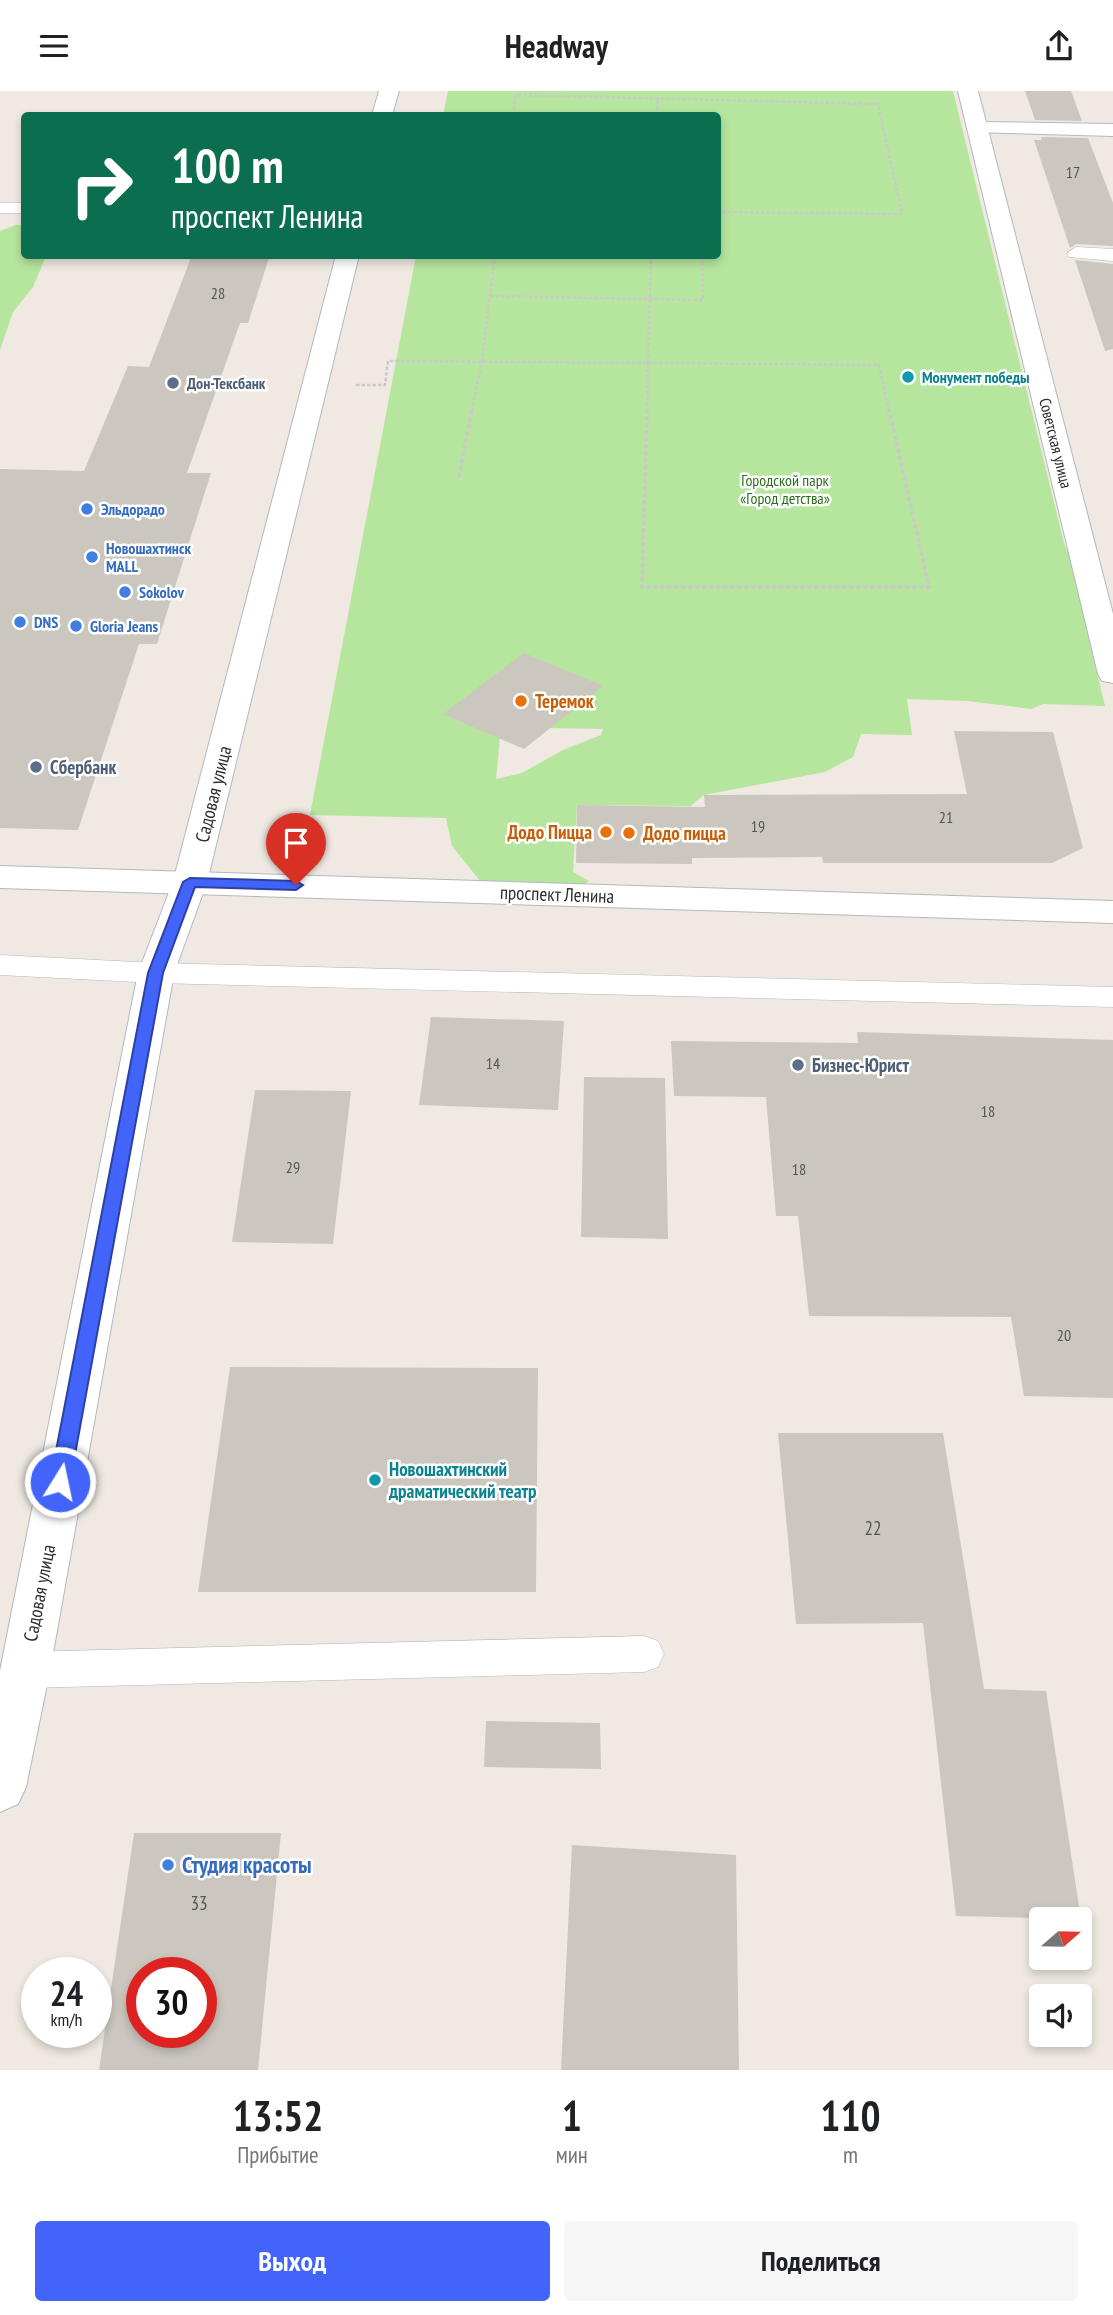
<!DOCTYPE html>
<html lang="ru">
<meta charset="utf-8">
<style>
body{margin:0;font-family:"PT Sans Narrow",sans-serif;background:#f6f6f6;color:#202124;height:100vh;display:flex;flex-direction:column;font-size:26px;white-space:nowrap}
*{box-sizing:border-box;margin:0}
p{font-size:23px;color:#757577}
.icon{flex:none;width:38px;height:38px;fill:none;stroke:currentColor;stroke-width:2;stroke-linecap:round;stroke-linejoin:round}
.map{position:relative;height:1979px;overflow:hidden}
.sheet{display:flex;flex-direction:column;background:#fff;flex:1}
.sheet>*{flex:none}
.top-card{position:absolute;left:21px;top:21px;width:700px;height:147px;border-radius:7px;box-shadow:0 4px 10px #0003;background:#0b6e4f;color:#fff;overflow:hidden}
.needle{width:46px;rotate:70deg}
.controls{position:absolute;left:1029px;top:1816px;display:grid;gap:14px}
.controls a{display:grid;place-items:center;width:63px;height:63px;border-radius:7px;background:#fff;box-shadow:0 4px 10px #0003;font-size:35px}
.speed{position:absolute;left:21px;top:1866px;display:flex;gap:14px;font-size:35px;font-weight:700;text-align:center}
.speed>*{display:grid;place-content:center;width:91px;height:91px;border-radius:50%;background:#fff;box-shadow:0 4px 10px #0003;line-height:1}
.speed small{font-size:18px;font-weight:400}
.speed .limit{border:10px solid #d22;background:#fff;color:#111}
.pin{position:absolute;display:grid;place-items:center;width:60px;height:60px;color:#fff;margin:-72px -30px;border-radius:50% 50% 50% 0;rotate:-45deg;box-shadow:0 0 7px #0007}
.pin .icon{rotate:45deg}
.me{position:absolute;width:77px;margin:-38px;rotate:10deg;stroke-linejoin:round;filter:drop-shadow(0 0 5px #0008)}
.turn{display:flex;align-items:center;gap:24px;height:147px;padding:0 35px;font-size:32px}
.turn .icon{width:91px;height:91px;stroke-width:2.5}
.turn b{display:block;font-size:49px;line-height:60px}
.eta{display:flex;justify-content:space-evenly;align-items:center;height:119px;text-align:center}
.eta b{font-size:42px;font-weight:700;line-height:49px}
.cta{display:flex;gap:14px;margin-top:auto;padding:14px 35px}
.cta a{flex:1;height:80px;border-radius:7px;background:#4264fb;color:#fff;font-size:28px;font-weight:700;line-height:80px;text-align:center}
.cta a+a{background:#f6f6f6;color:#202124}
header{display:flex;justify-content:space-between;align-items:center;height:91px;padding:0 35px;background:#fff;font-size:32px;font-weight:700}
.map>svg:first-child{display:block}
.green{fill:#b6e59e;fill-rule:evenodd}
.building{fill:#cbc7bf;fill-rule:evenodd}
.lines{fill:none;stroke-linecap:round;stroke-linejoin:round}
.service-casing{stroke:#b4b7c1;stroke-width:1}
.minor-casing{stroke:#b4b7c1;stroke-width:2}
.tertiary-casing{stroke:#b4b7c1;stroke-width:2}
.secondary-casing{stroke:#b4b7c1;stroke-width:2}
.path-far1{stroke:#c9c9c9;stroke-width:2.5;stroke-dasharray:3.5 2;stroke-linecap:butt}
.path{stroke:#c9c9c9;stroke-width:3.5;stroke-dasharray:4.5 2.5;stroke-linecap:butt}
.service{fill:#fff;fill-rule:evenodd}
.minor{fill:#fff;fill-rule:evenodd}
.tertiary{fill:#fff;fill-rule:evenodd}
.secondary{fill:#fff;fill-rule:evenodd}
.route{fill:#4264fb;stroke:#2b41a3;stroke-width:2}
.culture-dot{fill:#0f9aa8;stroke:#fff;stroke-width:2.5}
.service-dot{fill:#5c6f8a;stroke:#fff;stroke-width:2.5}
.shop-dot{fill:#3f7fe0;stroke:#fff;stroke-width:2.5}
.food-dot{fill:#e8710a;stroke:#fff;stroke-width:2.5}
.labels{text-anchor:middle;stroke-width:5;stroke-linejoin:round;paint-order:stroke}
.number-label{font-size:16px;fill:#555452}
.far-culture-label{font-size:16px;font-weight:bold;fill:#0d838f;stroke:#fff;text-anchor:start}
.far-service-label{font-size:16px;font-weight:bold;fill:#4e5e75;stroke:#fff;text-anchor:start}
.far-street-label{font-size:16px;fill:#2e2e2e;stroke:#fff}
.far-park-label{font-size:16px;fill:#2c6e1b;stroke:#fff}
.far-shop-label{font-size:16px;font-weight:bold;fill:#366cbe;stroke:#fff;text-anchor:start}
.food-label{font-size:19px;font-weight:bold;fill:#c56008;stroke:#fff;text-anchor:start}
.service-label{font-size:19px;font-weight:bold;fill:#4e5e75;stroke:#fff;text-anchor:start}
.street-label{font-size:19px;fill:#2e2e2e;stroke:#fff}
.culture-label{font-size:19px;font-weight:bold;fill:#0d838f;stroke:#fff;text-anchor:start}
.near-number-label{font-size:19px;fill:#555452}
.near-shop-label{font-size:23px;font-weight:bold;fill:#366cbe;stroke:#fff;text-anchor:start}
</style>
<header><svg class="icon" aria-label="menu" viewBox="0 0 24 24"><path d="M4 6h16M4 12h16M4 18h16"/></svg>Headway<svg class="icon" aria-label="share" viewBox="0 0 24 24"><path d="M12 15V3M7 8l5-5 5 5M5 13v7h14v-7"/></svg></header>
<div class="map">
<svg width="1113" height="1979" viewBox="0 0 1113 1979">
<rect width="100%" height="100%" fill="#efe9e1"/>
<path class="green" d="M448 0H953L1064 452 1107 558 1096 578 1105 615 1043 613 1031 618 968 610 907 608 912 644 861 643 853 666 825 681 704 704 690 715 577 714 573 781 589 790 568 804 489 801 452 755 446 727 310 724 416 165 718 164V24H443ZM501 636 603 638 601 644 563 659 522 682 496 688Z
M16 134H24V164L46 165 33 196 13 221 0 259V140Z"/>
<path class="building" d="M1025 0H1071L1082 30 1035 29Z
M1041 46 1088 47 1113 112V155L1076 153 1070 157 1034 49H1042Z
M192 164H270L248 232H240L187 382H211L157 553H139L78 739 0 737V378L84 380 128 275 149 276Z
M1075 169 1113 173V258L1105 260Z
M524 562 603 595 524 658 443 623Z
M954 640 1053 641 1083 757 1052 772H823L822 766 692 767V773L576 772 577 714 705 716 704 704 967 703Z
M431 926 564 930 558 1019 419 1014Z
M857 941 1113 949V1307L1024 1305 1011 1226 809 1225 798 1125H776L766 1006 674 1005 671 950 858 952Z
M584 986 665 987 668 1148 581 1146Z
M255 999 351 1000 333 1153 232 1151Z
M230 1276 538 1277 536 1501H198Z
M778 1342H943L984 1598 1046 1600 1081 1828 956 1825 923 1532 796 1533Z
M486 1630 600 1632 601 1678 484 1676Z
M134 1742H281L258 1979H99ZM142 1881H201V1941H142Z
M572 1754 736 1764 739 1979H561Z"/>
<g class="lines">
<g class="service-casing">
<path id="service" d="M0 112H24V122H0Z
M1076 156 1113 158V170L1069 166 1067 162Z
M0 864 156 872 1113 896V916L156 892 0 884Z
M644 1545 658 1550 664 1563 658 1576 644 1581 25 1597 11 1592 5 1579 11 1566 25 1561Z"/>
</g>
<g class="minor-casing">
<path id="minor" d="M978 31 1113 33V45L971 41 968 37 971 33Z
M190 780 202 783 207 791 174 882 50 1579 26 1696 18 1713 0 1721V1580L138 882 173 791 178 783Z"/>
</g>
<g class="tertiary-casing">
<path id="tertiary" d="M379 0H399L392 24H372Z
M958 0H978L1113 523V592L1102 590 1098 583Z
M336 164H359L207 791 202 799 190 802 178 799 173 791Z"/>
</g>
<g class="secondary-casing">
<path id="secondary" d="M0 775 1113 810V832L0 797Z"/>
</g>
<path class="path-far1" d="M513 24 516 4 878 13 902 123 718 121
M657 24 658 7
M490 205 703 209 702 164
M648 272 879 274 889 320
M648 272 651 164
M356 294H385L388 270 648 272
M472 320 482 270 495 164
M647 320 648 272"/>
<path class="path" d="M647 318 642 496H929L889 318
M459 386 472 318"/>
<use href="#service" class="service"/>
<use href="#minor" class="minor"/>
<use href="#tertiary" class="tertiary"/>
<use href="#secondary" class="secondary"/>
</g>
<path class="route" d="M190 787 296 790 303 794 296 799 195 796 163 882 70 1391 67 1397 60 1399 53 1397 50 1391 148 882 183 791Z"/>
<g class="culture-dot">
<circle cx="908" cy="286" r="7"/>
<circle cx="375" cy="1389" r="7"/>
</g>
<g class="service-dot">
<circle cx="173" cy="292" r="7"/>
<circle cx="36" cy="676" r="7"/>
<circle cx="798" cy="974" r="7"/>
</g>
<g class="shop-dot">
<circle cx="87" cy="418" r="7"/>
<circle cx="92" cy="466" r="7"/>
<circle cx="125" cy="501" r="7"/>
<circle cx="20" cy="531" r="7"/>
<circle cx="76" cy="535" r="7"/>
<circle cx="168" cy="1774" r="7"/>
</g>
<g class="food-dot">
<circle cx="521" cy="610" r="7"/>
<circle cx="606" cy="741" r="7"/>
<circle cx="629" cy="742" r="7"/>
</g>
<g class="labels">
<g class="number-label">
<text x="1073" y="87">17</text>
<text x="218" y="208">28</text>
<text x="946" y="732">21</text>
<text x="758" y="741">19</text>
<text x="493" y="978">14</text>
<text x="988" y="1026">18</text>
<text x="293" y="1082">29</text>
<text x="799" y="1084">18</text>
<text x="1064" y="1250">20</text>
</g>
<g class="far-culture-label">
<text x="922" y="292">Монумент победы</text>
</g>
<g class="far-service-label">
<text x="187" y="298">Дон-Тексбанк</text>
</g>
<g class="far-street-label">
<text transform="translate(1056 352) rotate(76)" y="6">Советская улица</text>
</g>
<g class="far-park-label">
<text x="785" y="395">Городской парк<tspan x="785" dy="18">«Город детства»</tspan></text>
</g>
<g class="far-shop-label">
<text x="101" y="424">Эльдорадо</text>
<text x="106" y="463">Новошахтинск<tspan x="106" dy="18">MALL</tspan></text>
<text x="139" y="507">Sokolov</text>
<text x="34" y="537">DNS</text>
<text x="90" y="541">Gloria Jeans</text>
</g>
<g class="food-label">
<text x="535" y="617">Теремок</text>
<text x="592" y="748" text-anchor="end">Додо Пицца</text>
<text x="643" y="749">Додо пицца</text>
</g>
<g class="service-label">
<text x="50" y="683">Сбербанк</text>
<text x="812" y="981">Бизнес-Юрист</text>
</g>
<g class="street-label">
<text transform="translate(213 703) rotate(-76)" y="7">Садовая улица</text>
<text transform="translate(557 803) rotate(2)" y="7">проспект Ленина</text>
<text transform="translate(39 1502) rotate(-79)" y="7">Садовая улица</text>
</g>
<g class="culture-label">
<text x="389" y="1385">Новошахтинский<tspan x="389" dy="22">драматический театр</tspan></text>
</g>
<g class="near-number-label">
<text x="873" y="1444">22</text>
<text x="199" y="1819">33</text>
</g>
<g class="near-shop-label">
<text x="182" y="1782">Студия красоты</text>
</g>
</g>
</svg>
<div class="controls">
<a><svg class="needle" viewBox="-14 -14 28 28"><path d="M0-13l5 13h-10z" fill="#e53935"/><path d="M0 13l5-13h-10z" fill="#757577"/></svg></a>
<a><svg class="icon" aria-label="sound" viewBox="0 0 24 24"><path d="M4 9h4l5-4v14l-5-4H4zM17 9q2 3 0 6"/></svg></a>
</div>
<div class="speed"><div>24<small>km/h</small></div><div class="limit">30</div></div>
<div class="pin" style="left:296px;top:794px;background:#d93025"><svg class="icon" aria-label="arrive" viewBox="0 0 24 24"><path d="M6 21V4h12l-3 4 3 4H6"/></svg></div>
<svg class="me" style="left:60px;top:1391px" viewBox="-20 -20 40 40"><circle r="17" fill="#4264fb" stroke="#fff" stroke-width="3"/><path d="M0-11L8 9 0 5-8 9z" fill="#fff"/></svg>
<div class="top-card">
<div class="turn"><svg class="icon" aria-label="right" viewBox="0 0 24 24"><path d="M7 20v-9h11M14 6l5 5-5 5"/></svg><div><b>100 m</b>проспект Ленина</div></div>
</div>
</div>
<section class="sheet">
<div class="eta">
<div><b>13:52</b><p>Прибытие</p></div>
<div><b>1</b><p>мин</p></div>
<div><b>110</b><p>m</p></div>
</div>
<div class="cta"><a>Выход</a><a>Поделиться</a></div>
</section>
